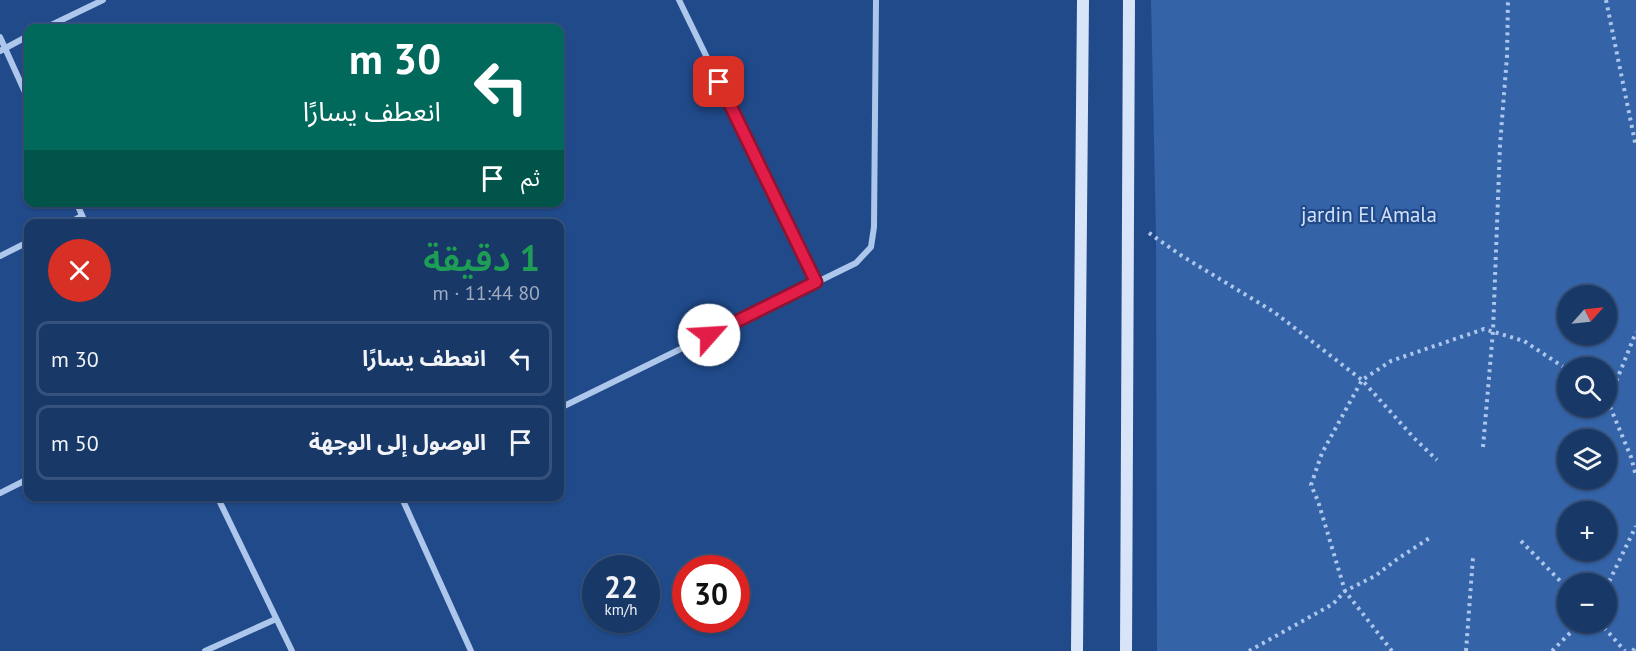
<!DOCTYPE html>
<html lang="ar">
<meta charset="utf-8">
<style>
body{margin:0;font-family:"PT Sans","Noto Sans Arabic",sans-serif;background:#213f6e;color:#f1f3f6;direction:rtl;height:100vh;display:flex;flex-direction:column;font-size:22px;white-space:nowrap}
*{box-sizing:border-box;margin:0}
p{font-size:20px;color:#9facc0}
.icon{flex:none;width:33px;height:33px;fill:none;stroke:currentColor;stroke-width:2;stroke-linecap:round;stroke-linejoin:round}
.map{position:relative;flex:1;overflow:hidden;direction:ltr}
.drawer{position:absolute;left:24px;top:219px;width:540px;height:282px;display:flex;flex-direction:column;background:#183868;border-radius:12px;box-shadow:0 2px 4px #0004,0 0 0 2px #36527c;direction:rtl}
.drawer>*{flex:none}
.hud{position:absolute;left:24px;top:24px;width:540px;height:183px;border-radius:12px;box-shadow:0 2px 4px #0004,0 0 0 2px #36527c;direction:rtl;background:#00695c;color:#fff;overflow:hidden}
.needle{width:39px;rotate:63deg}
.fabs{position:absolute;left:1557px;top:285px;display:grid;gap:12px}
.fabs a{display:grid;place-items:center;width:60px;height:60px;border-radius:50%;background:#183868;box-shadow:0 2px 4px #0004,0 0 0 2px #36527c;font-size:30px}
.speed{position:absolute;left:582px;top:555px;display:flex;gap:12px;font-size:30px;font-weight:700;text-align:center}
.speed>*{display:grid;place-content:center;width:78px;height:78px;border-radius:50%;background:#183868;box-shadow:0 2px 4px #0004,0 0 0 2px #36527c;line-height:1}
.speed small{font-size:15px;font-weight:400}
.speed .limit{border:9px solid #d22;background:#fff;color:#111}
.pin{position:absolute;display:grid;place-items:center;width:51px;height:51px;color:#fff;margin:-26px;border-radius:12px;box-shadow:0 3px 9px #0006}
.me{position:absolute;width:66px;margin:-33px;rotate:64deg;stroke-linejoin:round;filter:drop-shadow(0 0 4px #0008)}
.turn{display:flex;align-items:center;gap:21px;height:126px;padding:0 24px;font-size:27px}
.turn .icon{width:78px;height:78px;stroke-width:2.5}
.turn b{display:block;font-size:42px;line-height:51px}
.then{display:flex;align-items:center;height:57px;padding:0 24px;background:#0003;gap:12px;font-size:22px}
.round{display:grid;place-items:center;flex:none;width:63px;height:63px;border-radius:32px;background:#213f6e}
.head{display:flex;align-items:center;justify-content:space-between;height:102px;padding:0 24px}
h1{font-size:36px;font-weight:600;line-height:45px;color:#1e9e55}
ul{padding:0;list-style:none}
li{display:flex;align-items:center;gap:18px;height:75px;margin:0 12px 9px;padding:0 12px;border:3px solid #36527c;border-radius:12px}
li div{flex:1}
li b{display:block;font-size:22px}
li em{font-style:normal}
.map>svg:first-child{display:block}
.green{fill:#3463a8;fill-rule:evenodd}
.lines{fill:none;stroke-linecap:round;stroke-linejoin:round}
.path{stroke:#adc6eb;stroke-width:4;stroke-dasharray:3 4.5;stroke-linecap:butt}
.street{stroke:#adc6eb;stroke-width:6}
.secondary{stroke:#d8e5f9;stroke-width:12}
.route-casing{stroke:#92132f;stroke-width:15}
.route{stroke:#e11d48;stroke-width:10}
.labels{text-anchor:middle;stroke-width:4.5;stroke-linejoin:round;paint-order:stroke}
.park-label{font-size:21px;fill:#d2e1f8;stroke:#204a8a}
</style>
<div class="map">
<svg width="1636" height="651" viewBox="0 0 1636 651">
<rect width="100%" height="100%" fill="#204a8a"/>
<path class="green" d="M1151 0H1636V651H1157L1156 237ZM1568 296H1606V334H1568ZM1568 368H1606V406H1568ZM1568 440H1606V478H1568ZM1568 512H1606V550H1568ZM1568 584H1606V622H1568Z"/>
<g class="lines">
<path class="path" d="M1606 0 1636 147
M1149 233 1182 256 1274 312 1362 380 1414 438 1437 460
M1606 401 1608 402 1631 457 1636 476
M1608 402 1636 332
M1483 447 1493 331 1500 145 1507 56 1508 0
M1521 541 1568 589
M1606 588 1636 526
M1599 622 1625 651
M1249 651 1333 604 1345 591 1375 576 1396 560 1431 537
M1392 651 1345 591 1318 501 1311 485 1322 453 1362 380 1391 361 1484 329 1524 341 1568 370
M1466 651 1473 557
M1552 651 1581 622
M1633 651 1636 645"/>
<path class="street" d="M679 0 816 282
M45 28 103 0
M0 37 28 99
M0 51 28 36
M76 202 86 224
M67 224 82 216
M0 256 28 242
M560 408 856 263 871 247 874 227 876 0
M0 493 28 479
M217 496 292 651
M401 496 471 651
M205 651 276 619"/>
<path class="secondary" d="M1077 651 1083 0
M1126 651 1129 0"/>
</g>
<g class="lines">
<g class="route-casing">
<path id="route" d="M709 335 816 282 719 82"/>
</g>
<use href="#route" class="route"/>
</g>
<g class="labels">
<g class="park-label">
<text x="1369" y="222">jardin El Amala</text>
</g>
</g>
</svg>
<div class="fabs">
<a><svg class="needle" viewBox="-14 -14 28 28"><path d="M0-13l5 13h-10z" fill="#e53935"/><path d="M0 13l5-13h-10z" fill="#9facc0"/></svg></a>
<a><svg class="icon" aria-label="search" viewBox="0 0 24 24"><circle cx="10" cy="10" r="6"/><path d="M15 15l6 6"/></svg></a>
<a><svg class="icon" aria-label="layers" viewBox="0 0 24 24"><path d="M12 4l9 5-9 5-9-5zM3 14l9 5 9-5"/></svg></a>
<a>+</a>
<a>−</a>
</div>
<div class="speed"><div>22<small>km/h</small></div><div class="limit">30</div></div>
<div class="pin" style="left:719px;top:82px;background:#d93025"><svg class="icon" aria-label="arrive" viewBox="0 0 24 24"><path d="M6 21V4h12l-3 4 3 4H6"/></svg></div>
<svg class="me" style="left:709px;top:335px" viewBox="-20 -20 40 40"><circle r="19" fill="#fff"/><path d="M0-13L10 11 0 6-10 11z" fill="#e11d48"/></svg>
<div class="hud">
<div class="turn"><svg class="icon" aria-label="left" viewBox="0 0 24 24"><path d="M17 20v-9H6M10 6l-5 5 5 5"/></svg><div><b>30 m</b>انعطف يسارًا</div></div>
<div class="then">ثم<svg class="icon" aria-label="arrive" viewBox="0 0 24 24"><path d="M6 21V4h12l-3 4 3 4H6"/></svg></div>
</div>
<section class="drawer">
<div class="head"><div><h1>1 دقيقة</h1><p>80 m · 11:44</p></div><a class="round" style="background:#d93025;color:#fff"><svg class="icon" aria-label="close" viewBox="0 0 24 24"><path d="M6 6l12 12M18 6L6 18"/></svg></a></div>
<ul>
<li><svg class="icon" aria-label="left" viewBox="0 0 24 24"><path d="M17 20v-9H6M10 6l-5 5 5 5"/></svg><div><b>انعطف يسارًا</b></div><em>30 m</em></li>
<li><svg class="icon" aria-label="arrive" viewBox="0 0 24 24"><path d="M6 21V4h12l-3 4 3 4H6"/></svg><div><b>الوصول إلى الوجهة</b></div><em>50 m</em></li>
</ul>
</section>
</div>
